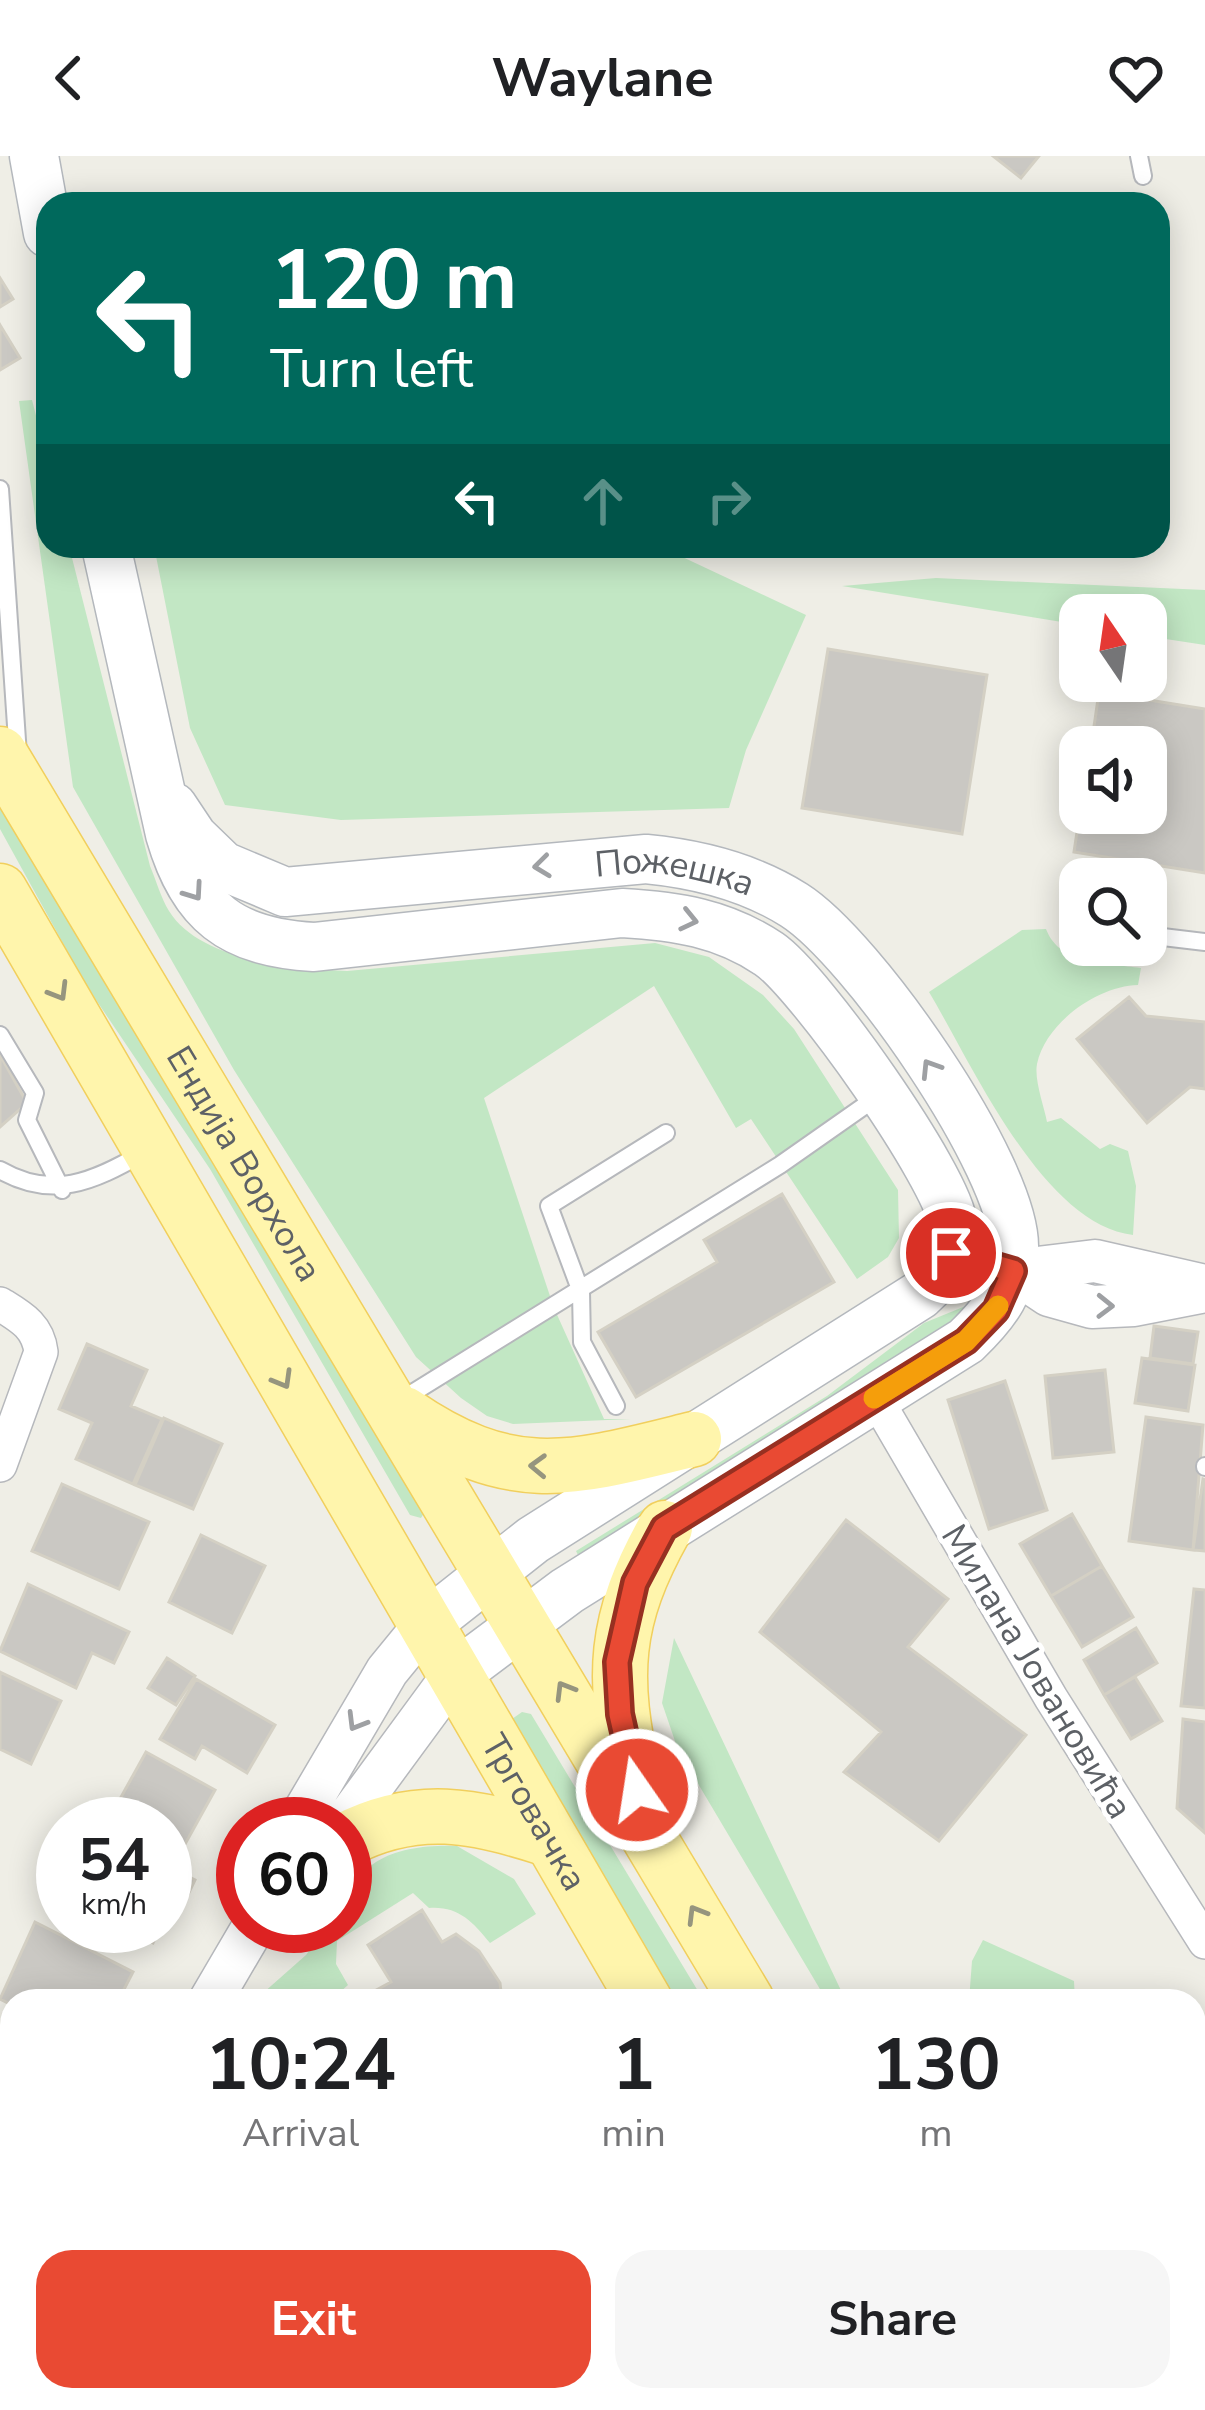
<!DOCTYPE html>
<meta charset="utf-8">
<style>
body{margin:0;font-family:"Nunito Sans",sans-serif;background:#f6f6f6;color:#202124;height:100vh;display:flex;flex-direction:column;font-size:45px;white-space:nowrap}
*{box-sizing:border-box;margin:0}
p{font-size:39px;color:#757577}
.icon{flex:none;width:66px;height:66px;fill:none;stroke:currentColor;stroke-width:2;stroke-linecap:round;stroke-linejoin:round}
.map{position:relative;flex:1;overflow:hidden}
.drawer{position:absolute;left:0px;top:1833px;width:1206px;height:423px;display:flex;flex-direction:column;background:#fff;border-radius:36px 36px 0 0;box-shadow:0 6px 30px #0003}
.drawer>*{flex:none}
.guide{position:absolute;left:36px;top:36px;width:1134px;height:366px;border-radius:36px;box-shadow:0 6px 30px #0003;background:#00695c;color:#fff;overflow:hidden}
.needle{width:78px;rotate:347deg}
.buttons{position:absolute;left:1059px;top:438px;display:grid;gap:24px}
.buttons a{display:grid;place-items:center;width:108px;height:108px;border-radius:24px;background:#fff;box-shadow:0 6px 30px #0003;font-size:60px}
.speed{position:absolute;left:36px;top:1641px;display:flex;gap:24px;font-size:60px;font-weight:700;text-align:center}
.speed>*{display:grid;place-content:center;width:156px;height:156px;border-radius:50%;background:#fff;box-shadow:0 6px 30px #0003;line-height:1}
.speed small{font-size:30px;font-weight:400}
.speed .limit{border:18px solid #d22;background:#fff;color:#111}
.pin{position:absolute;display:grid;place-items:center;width:102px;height:102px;color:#fff;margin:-51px;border:6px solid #fff;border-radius:50%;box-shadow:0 3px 12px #0007}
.me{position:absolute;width:132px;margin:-66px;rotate:347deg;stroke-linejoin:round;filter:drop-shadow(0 0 9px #0008)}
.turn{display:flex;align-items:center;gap:42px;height:252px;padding:0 36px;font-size:54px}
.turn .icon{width:156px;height:156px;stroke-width:2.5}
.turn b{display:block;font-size:84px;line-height:102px}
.lanes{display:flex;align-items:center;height:114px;padding:0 36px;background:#0003;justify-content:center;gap:60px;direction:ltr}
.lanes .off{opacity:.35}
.eta{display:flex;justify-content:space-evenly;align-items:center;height:204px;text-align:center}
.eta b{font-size:72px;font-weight:700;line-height:84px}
.button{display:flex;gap:24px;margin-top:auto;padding:24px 36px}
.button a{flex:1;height:138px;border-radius:36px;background:#e94a33;color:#fff;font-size:48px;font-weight:700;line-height:138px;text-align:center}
.button a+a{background:#f6f6f6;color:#202124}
header{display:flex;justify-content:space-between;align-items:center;height:156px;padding:0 36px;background:#fff;font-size:54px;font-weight:700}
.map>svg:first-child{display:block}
.green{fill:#c2e7c4}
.building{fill:#cac8c3;stroke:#d4d0c4;stroke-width:3}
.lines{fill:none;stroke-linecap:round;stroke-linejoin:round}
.service-casing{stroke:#b6b8bc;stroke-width:20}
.minor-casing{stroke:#b6b8bc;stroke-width:36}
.tertiary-casing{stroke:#b6b8bc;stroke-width:45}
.secondary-casing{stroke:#b4b8bd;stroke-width:51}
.primary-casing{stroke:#f1cf5d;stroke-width:57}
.service{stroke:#fff;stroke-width:16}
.minor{stroke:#fff;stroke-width:33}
.tertiary{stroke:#fff;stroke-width:42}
.secondary{stroke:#fff;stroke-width:48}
.primary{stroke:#fff5ac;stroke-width:54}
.oneway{stroke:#9ea0a3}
.oneway2{stroke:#96957e}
.route-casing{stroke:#973021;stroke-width:30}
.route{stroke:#e94a33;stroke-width:21}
.slow{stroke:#f59e0b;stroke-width:21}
.labels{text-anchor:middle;stroke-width:10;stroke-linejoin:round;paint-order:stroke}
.street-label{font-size:36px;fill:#5d6166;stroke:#fff}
</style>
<header><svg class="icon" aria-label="back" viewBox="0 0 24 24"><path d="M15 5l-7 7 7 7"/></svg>Waylane<svg class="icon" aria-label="heart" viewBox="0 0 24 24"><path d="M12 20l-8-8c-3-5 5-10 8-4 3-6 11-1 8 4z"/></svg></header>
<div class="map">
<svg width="1205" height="2254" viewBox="0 0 1205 2254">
<rect width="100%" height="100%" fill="#efeee6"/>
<path class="green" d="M32 244 48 306V390H69L150 710C156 724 161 742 169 755 200 805 294 813 347 815L655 787 709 801 763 839 794 873 898 1034 899 1082 888 1101 857 1123 751 963 736 972 654 830 484 942 554 1152 604 1263H631L513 1268 487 1260 461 1242 416 1201 234 914 73 631 19 245Z
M154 390H659L806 459 746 594 729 652 341 664 225 649 190 572Z
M936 422 1205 434V489L1146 480V459H1080V469L842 430Z
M0 639 426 1354 421 1362 410 1359 210 1013 86 829 0 673Z
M1046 773C1060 810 1107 807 1141 812L1138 829C1098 830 1046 866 1037 908 1034 924 1044 950 1047 966L1061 962 1100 993 1110 988 1128 995 1136 1030 1133 1079C1043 1069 972 908 929 836L1022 774Z
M968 1149 972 1155 579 1401 576 1395 827 1240 924 1167Z
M674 1482 846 1845H827L678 1594 662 1547Z
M522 1556 531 1558 704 1845H676L513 1571 512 1563Z
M457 1690 514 1723 536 1758 490 1787C472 1765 458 1750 429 1752L413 1737 337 1785 336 1808 348 1829 330 1845H254L306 1799 328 1770H345C345 1702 401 1688 457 1690Z
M983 1784 1074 1825 1075 1845H969L972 1805Z
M772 2244H827L833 2254H778Z"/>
<path class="building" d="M993 0H1039L1021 22Z
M0 122 13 143 0 151Z
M0 169 20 202 0 214Z
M828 493 987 519 962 678 802 652Z
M1099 536 1205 553V717L1074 696 1080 656 1146 657V591H1091Z
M1129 841 1146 860 1205 866V933L1190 931 1147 967 1077 883Z
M0 899 27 947 0 971Z
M782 1038 834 1126 636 1241 598 1176 717 1106 704 1084Z
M1154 1170 1198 1176 1193 1208 1150 1202Z
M87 1188 147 1214 131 1250 162 1263 133 1328 76 1303 92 1267 59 1253Z
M1142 1202 1195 1209 1188 1255 1135 1247Z
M1105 1214 1114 1296 1053 1302 1045 1220Z
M1005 1225 1047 1354 989 1373 948 1244Z
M1146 1261 1203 1269 1193 1394 1129 1385Z
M164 1262 222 1288 193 1353 135 1329Z
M1203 1323 1205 1324V1395L1193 1394Z
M62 1328 149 1366 119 1433 32 1395Z
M1072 1358 1102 1410 1051 1440 1020 1388Z
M846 1364 948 1443 908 1491 1026 1579 939 1685 844 1616 881 1576 760 1476Z
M201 1379 265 1410 232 1477 169 1446Z
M1102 1410 1133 1461 1082 1491 1051 1440Z
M28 1428 129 1476 114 1507 92 1497 76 1532 0 1495Z
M1194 1433 1205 1434V1552L1181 1550Z
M1136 1472 1157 1507 1104 1539 1084 1504Z
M167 1502 195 1520 176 1549 148 1532Z
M0 1516 61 1545 31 1608 0 1593Z
M1135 1521 1162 1565 1131 1583 1104 1539Z
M196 1523 275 1569 247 1617 202 1590 195 1603 160 1583Z
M1183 1563 1205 1566V1677L1177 1652Z
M146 1596 215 1634 179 1699 165 1691V1668H122L110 1661Z
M165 1709 195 1724 180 1755 165 1748Z
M422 1754 442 1786 456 1778 479 1795 500 1827 502 1845H356L391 1826 368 1789Z
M35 1766 133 1816 118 1845 12 1849 0 1843Z
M118 1770H160L153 1787Z
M12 1874V1910L0 1903Z
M0 1903 12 1910V1950L0 1943Z
M1194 1970 1205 1977V2072L1194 2089Z
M0 1988 12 1995 0 2019Z
M1202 2077 1205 2079V2230L1194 2223V2089Z
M188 2244H474L473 2252 485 2254H187Z"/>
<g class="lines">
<g class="service-casing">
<path id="service" d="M1139 0 1143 20
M0 333 18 599
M1076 770H1080
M1146 779 1205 786
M0 879 35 937 27 964 62 1034
M0 1014C52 1044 93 1026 143 997
M398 1246 780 1009 877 941
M616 1250 582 1186 581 1136 549 1050 666 977
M1205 1311V1310"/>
</g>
<g class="minor-casing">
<path id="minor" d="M0 1148C21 1161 38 1170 41 1196L0 1309
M875 1241 1051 1542 1205 1786
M732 2244 740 2254"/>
</g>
<g class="tertiary-casing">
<path id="tertiary" d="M951 1097 1013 1115 1049 1139 1092 1151 1134 1149 1205 1135
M1013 1115 1095 1105 1205 1130
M297 1668 387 1515 423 1471
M344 1668 452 1521
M210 1845 254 1770
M0 2214 12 2193"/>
</g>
<g class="secondary-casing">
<g id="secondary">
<path d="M34 0 48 77"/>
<path d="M106 390 170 678C193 757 231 786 314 791L622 757C676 760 723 767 769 798 810 826 948 1021 953 1068 956 1098 942 1119 920 1139L533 1384 423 1471"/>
<path id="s1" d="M173 651 193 681 223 710 285 736 646 703C697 708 750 721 794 749 862 792 1014 1010 1014 1090 1015 1132 995 1157 966 1185L567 1435 452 1521"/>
</g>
</g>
<g class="primary-casing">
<g id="primary">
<path id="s2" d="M0 598 747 1845"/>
<path id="s3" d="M0 735 645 1845"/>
<path d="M404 1258C513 1333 573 1313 694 1283"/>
<path d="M634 1622C611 1521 613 1464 665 1372"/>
<path d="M345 1684C416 1647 475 1659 548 1683"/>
<path d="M880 2244 886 2254"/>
<path d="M983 2244 989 2254"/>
</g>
</g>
<use href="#service" class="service"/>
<use href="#minor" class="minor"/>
<use href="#tertiary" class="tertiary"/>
<use href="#secondary" class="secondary"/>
<use href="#primary" class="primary"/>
</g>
<defs><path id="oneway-chevron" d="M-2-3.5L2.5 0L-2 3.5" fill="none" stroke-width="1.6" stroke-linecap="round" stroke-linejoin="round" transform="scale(3)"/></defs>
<g class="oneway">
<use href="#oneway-chevron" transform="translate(542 710) rotate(173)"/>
<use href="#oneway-chevron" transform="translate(194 736) rotate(55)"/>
<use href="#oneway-chevron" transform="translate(689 764) rotate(13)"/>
<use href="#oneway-chevron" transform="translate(930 912) rotate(-122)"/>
<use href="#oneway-chevron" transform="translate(1105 1150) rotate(1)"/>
<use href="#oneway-chevron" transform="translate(356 1566) rotate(121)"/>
</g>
<g class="oneway2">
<use href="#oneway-chevron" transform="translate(59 836) rotate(59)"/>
<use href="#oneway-chevron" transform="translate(283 1224) rotate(60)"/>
<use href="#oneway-chevron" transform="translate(538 1310) rotate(-178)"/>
<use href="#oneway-chevron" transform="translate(564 1534) rotate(-121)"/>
<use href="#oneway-chevron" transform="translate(696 1758) rotate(-121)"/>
</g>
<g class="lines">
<g class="route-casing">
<path id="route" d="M637 1634 620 1558 617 1506 635 1427 664 1372 966 1185 996 1154 1013 1115 951 1097"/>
</g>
<use href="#route" class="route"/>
<path class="slow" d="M874 1242 966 1185 998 1150"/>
</g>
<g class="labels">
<g class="street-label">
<text dy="13" stroke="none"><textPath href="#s1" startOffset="537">Пожешка</textPath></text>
<text dy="13" stroke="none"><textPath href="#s2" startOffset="477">Ендија Ворхола</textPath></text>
<text transform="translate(1038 1515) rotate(59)" y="13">Милана Јовановића</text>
<text dy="13" stroke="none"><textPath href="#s3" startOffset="1065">Трговачка</textPath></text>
</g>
</g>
</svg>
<div class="buttons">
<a><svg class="needle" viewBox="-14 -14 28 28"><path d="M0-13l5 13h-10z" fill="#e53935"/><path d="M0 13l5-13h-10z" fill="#757577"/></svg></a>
<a><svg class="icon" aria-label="sound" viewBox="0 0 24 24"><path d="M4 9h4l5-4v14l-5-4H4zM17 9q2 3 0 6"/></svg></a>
<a><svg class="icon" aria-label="search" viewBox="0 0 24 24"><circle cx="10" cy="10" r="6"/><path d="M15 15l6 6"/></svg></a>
</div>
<div class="speed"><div>54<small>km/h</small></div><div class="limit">60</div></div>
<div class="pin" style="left:951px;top:1097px;background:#d93025"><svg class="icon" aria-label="arrive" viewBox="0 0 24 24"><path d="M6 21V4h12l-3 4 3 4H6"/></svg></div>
<svg class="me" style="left:637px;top:1634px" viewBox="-20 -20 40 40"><circle r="17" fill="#e94a33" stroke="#fff" stroke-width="3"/><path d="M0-11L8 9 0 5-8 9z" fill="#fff"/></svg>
<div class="guide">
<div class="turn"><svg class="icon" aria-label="left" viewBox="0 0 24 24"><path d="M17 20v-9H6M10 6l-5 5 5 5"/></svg><div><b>120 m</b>Turn left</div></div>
<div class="lanes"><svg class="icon" aria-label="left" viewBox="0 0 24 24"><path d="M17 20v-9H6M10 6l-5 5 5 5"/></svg><svg class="icon off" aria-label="ahead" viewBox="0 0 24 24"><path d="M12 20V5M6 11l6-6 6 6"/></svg><svg class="icon off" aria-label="right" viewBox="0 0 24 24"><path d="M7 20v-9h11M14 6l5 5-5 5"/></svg></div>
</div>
<section class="drawer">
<div class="eta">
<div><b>10:24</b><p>Arrival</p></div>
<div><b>1</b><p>min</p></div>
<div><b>130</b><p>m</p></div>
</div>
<div class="button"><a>Exit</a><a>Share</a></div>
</section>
</div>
